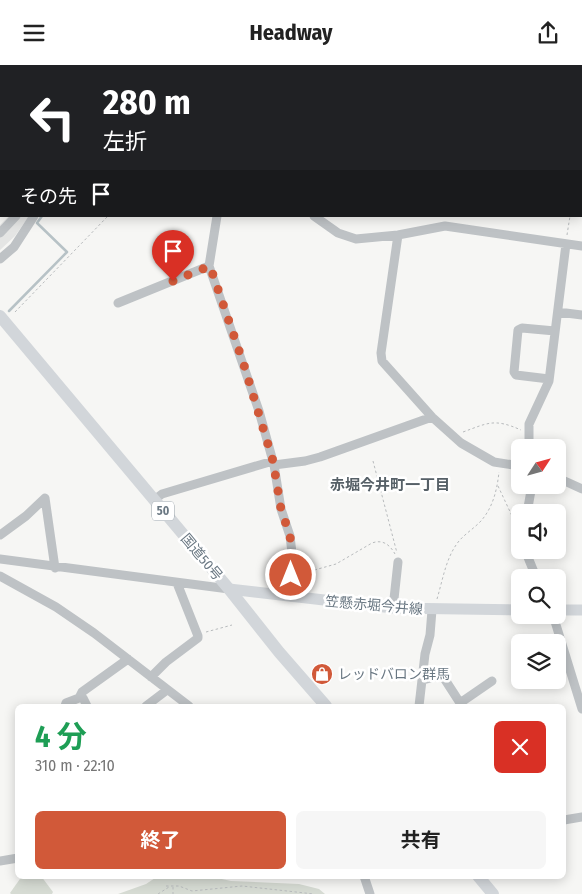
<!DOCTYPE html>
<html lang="ja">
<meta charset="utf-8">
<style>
body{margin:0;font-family:"Fira Sans Condensed","Noto Sans JP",sans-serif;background:#f6f6f6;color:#222;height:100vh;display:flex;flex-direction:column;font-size:19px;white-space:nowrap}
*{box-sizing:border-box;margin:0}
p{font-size:16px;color:#767676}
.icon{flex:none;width:28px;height:28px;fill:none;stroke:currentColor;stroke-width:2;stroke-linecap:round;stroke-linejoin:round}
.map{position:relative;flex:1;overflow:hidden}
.sheet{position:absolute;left:15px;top:639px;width:551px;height:175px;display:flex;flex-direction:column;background:#fff;border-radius:8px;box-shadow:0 2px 12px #0003}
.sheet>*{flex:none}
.guide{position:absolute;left:0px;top:0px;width:582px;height:152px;box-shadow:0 2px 12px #0003;background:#202124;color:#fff;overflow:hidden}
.needle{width:32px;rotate:54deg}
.buttons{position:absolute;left:511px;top:374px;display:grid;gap:10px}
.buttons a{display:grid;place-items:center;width:55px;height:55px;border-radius:8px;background:#fff;box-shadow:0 2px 12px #0003;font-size:25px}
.pin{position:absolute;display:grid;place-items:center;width:42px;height:42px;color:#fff;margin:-51px -21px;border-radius:50% 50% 50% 0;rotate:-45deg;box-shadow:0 0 5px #0007}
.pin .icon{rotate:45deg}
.me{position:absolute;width:55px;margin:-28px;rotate:0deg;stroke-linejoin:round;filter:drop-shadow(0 0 4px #0008)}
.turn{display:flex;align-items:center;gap:18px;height:105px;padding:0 20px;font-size:22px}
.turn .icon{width:65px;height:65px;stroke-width:2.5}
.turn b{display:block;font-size:35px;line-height:42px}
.then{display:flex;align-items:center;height:48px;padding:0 20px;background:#0003;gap:10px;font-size:19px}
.round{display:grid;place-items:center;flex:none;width:52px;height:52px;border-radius:8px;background:#f6f6f6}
.headline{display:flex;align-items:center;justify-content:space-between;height:85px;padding:0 20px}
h1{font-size:30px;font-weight:700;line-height:38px;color:#1e9e55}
.primary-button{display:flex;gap:10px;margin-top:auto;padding:10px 20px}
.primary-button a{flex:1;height:58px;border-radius:8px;background:#d15939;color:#fff;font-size:20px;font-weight:700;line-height:58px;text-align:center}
.primary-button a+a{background:#f6f6f6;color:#222}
header{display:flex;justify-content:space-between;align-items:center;height:65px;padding:0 20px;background:#fff;font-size:22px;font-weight:700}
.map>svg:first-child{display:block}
.built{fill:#e4e5e4}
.green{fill:#d6dbd3}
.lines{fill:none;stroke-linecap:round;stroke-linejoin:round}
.stream{stroke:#b7c2c6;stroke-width:2.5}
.path{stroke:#b8bbbd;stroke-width:1;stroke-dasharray:2.5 2.5;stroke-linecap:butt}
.minor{stroke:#bec2c5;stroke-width:9}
.major{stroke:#d2d6da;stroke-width:11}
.highway{stroke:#d2d6da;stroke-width:12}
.route{stroke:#d15939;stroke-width:9;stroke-dasharray:0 16.2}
.labels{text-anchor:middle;stroke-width:5;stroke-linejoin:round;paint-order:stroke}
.shield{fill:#fff;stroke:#96a0a8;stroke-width:1}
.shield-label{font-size:12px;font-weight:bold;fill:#697782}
.street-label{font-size:14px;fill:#697782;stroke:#fff}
.poi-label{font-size:14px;fill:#697782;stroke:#fff;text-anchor:start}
.neighbourhood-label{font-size:15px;font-weight:bold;fill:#566067;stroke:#fff}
</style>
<header><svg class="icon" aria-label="menu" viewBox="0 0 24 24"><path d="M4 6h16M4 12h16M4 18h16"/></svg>Headway<svg class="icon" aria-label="share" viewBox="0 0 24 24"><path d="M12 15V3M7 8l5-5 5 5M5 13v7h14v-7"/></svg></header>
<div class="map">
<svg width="582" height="829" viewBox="0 0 582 829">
<rect width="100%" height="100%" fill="#f6f6f4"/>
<path class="built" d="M0 0 98 1H1V130Z
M9 151H29L15 171 0 185V160Z"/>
<path class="green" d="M242 0H390L242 1Z
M22 811H41L53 827 52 829H11L10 828Z
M163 811H208L231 816 299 819 319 824 325 829H118L146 819 155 813Z"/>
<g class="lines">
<path class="stream" d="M176 1V0
M581 28H582
M9 246 67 187 37 158 42 151"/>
<path class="path" d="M581 66 582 61
M567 170 570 151
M15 247 108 151
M463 367C488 358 494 353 521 365
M373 396 397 488
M498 421 520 468
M300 509 336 499 372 478C383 474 390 480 395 489
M437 534C443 514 446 492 459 476 465 469 473 464 480 457 493 443 497 425 499 407
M206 567 232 560
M265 639 267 641
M166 821H179L192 826 242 821 314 829
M173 822V829
M158 829 169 822"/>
<path class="minor" d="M6 0V1
M89 0V1
M101 0V1
M45 1 47 0
M236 1V0
M0 22H1
M0 62 1 61
M0 90 1 91
M217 151 209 201 259 346 274 400 281 444 290 471 292 488 291 532
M314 151 338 168 356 174 398 170 445 161 582 181
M0 168 16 151
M398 170 381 288 382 296 432 352 461 378 494 397 520 401
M0 194 14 182 34 151
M118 238 209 201
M558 247 582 250
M549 314 516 310 514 307 518 265 522 263 555 266
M529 382V359L549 316 566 179
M274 400 305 396 320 392 432 352
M558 413 582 424
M154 435 162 429 273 396
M527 448 532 420
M0 470 26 451 45 433 55 503
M525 485 536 512
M0 494 229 524
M0 511 56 542 94 568 189 641
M393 543 398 497
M553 550 582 644
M151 612 166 597 198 573V571L177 518
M423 615 442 610 462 641
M79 633 82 627 128 594
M460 638 492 616
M65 641 66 638 79 633H83L87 641
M146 641 167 625
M419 641 425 589 430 570 432 545
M564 755 582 752
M0 796 18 793
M364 811 370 829"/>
<path class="major" d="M229 524 393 543 520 545
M558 545H582"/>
<path class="highway" d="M0 251 229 524 279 587 326 641
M478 811 493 829"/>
</g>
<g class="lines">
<path class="route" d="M173 216 210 201 244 300 273 396 281 444 290 471 292 488 291 510"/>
</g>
<defs>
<g id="shop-disc" transform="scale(1.125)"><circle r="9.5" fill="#d15939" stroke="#fff"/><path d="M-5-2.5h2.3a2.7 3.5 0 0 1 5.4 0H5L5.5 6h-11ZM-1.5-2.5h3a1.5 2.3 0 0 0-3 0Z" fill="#fff"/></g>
</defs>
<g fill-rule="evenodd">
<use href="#shop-disc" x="322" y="609"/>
</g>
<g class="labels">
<rect class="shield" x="152" y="436.5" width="22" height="19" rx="4"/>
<g class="shield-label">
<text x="163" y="450">50</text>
</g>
<g class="street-label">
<text transform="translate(202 492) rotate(50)" y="5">国道50号</text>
<text transform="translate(374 540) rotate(5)" y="5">笠懸赤堀今井線</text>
</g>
<g class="poi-label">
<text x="338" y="614">レッドバロン群馬</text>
</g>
<g class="neighbourhood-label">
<text x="390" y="425">赤堀今井町一丁目</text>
</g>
</g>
</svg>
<div class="buttons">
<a><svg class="needle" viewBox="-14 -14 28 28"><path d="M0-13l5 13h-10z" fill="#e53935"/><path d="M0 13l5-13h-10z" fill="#767676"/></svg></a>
<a><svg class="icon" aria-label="sound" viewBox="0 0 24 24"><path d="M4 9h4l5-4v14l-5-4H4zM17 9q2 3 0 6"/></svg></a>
<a><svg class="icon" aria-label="search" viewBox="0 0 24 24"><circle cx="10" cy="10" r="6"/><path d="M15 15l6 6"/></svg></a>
<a><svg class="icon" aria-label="layers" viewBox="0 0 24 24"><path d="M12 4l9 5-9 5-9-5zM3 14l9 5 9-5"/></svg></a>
</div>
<div class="pin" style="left:173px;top:216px;background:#d93025"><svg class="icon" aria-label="arrive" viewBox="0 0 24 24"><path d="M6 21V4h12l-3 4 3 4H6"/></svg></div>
<svg class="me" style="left:291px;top:510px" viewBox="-20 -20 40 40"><circle r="17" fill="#d15939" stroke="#fff" stroke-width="3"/><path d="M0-11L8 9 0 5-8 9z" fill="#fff"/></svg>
<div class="guide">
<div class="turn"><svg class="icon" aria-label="left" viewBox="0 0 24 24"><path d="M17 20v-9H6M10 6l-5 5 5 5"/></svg><div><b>280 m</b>左折</div></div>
<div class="then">その先<svg class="icon" aria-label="arrive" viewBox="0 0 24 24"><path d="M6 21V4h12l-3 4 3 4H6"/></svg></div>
</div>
<section class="sheet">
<div class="headline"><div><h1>4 分</h1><p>310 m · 22:10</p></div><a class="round" style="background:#d93025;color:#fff"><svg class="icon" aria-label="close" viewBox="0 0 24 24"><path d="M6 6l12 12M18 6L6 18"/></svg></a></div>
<div class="primary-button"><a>終了</a><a>共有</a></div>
</section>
</div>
